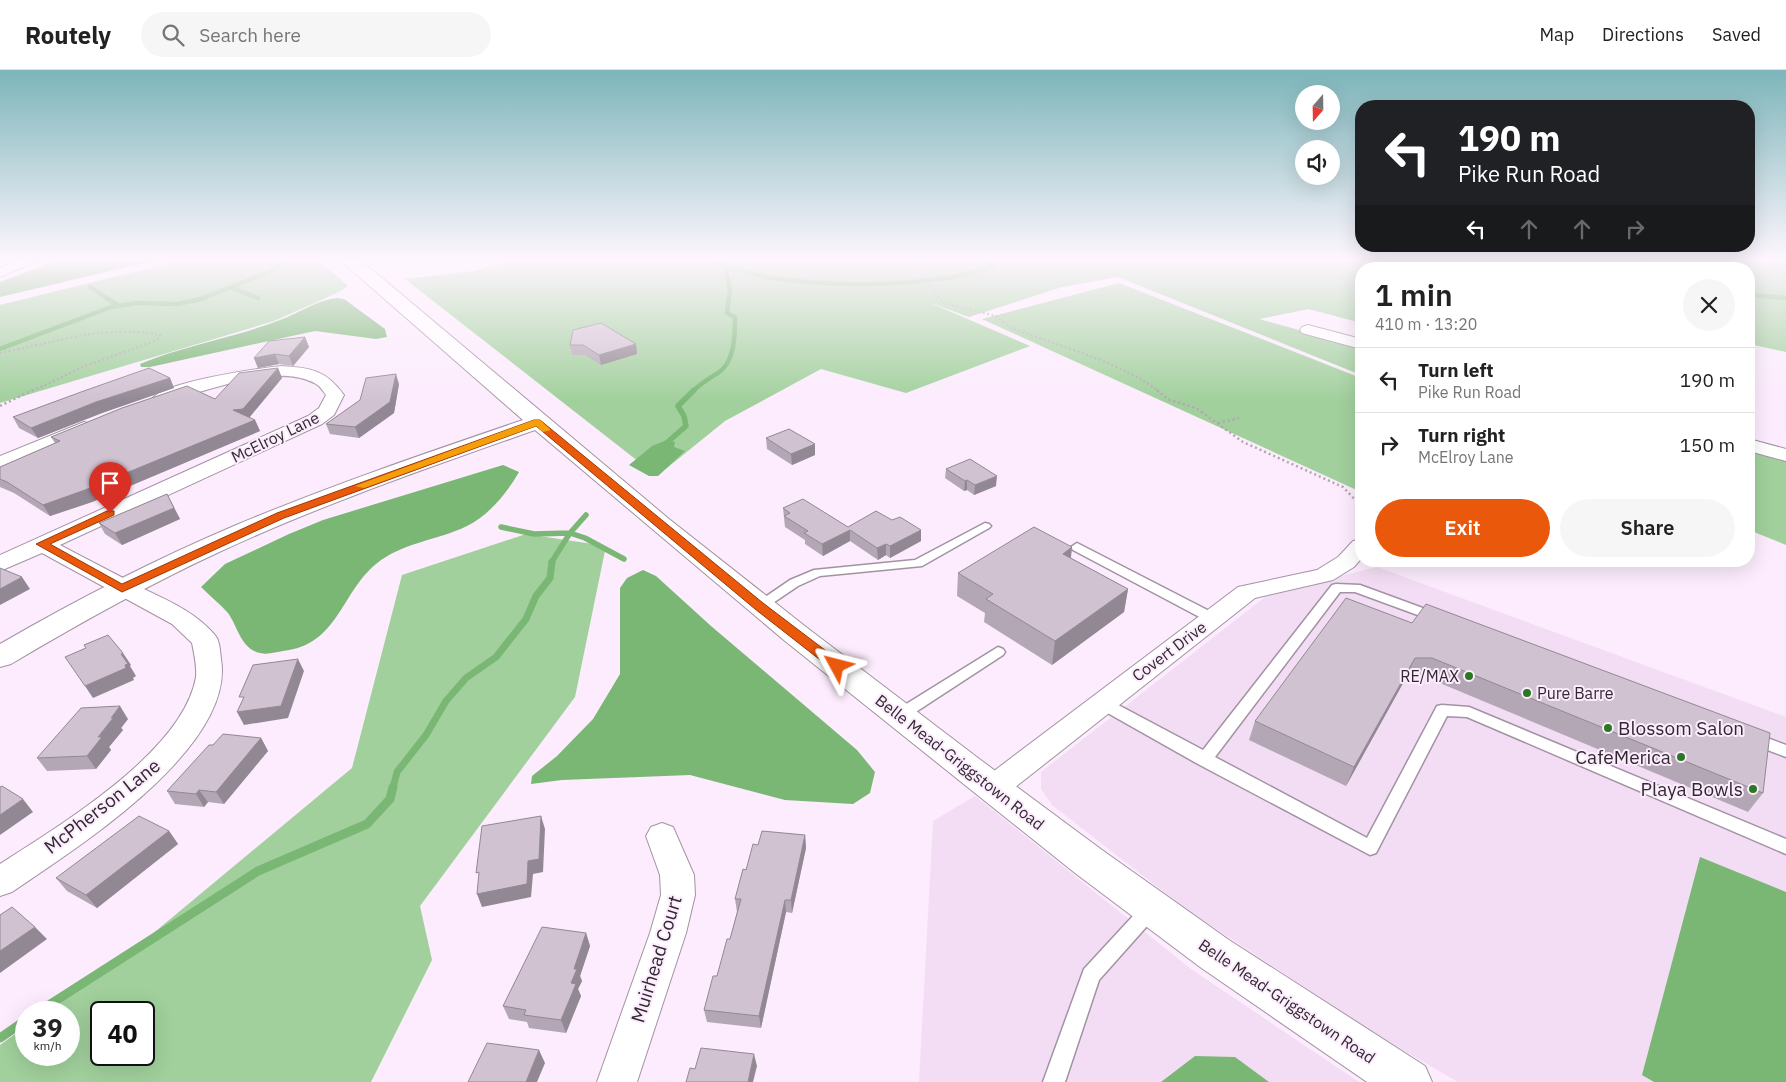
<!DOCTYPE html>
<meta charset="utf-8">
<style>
body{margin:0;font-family:"IBM Plex Sans",sans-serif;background:#f6f6f6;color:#222;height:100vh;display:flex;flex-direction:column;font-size:19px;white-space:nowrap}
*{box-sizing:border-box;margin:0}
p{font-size:16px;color:#767676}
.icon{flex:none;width:28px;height:28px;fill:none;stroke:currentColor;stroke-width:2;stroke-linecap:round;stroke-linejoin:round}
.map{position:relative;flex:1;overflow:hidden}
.sheet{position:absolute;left:1355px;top:192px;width:400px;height:305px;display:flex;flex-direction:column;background:#fff;border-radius:20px;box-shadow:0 5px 20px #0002}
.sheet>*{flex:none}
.banner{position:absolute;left:1355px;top:30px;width:400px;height:152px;border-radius:20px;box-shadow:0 5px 20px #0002;background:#202124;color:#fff;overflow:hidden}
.needle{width:32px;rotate:200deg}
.buttons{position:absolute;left:1295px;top:15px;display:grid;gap:10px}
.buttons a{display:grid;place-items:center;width:45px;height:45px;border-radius:50%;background:#fff;box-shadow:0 5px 20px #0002;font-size:25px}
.speed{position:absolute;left:15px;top:931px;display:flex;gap:10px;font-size:25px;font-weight:700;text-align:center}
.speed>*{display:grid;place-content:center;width:65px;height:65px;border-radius:50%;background:#fff;box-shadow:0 5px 20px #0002;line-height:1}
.speed small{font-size:12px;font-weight:400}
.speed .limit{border:2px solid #111;border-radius:8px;background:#fff;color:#111}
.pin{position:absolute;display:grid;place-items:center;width:42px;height:42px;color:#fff;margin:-51px -21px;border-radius:50% 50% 50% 0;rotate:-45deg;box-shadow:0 0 5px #0007}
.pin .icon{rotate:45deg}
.me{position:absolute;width:55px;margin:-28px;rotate:308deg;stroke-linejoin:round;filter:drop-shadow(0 0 4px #0008)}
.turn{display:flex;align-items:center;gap:18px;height:105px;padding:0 20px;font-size:22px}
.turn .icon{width:65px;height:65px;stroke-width:2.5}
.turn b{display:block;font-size:35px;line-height:42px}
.lanes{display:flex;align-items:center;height:48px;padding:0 20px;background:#0003;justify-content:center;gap:25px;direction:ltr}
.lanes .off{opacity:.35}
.round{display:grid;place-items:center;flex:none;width:52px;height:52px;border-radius:26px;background:#f6f6f6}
.summary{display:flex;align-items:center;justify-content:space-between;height:85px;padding:0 20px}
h1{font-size:30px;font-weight:600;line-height:38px}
.primary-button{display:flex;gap:10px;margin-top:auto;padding:10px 20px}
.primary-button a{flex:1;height:58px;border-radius:30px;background:#ea580c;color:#fff;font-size:20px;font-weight:600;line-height:58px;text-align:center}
.primary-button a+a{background:#f6f6f6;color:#222}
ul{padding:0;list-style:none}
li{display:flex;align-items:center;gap:15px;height:65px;padding:0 20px;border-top:1px solid #e0e0e0}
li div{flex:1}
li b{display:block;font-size:19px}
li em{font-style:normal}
header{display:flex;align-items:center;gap:30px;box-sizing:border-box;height:70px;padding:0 25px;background:#fff;border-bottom:1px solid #e0e0e0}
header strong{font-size:24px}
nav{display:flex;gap:28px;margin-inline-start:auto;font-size:18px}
.search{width:350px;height:45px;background:#f6f6f6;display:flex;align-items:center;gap:12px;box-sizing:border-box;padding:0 18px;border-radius:28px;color:#767676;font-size:19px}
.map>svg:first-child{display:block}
.built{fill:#f3ddf4}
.green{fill:#a1d09c;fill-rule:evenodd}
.water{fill:#7ab775}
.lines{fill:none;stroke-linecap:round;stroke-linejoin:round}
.stream-far3{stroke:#7ab775;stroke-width:4.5}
.stream-far2{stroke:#7ab775;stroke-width:5.5}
.stream-far1{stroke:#7ab775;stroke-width:7}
.stream{stroke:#7ab775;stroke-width:9}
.service-casing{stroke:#a293a3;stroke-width:3}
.minor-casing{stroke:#a293a3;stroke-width:2}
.tertiary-casing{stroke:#a293a3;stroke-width:2}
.path-far1{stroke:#b2a5b2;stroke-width:2;stroke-dasharray:2 2.5;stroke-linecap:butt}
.path{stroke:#b2a5b2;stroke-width:2.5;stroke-dasharray:2 3;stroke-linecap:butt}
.service{fill:#fff;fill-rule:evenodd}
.minor{fill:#fff;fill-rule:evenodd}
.tertiary{fill:#fff;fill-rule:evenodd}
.wall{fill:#b4a7b5}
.shaded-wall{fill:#928893}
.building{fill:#d1c2d2;stroke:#928893}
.route{fill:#ea580c;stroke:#983908}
.slow{fill:#f59e0b}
.poi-dot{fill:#287923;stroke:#fcecfd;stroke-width:2}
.labels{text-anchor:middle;stroke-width:4;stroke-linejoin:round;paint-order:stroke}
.street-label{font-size:16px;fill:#302a30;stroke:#fcecfd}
.poi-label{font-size:16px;fill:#302a30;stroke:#fcecfd;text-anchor:end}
.near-poi-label{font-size:19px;fill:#302a30;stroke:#fcecfd;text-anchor:end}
.near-street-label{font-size:19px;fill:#302a30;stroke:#fcecfd}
</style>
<header>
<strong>Routely</strong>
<div class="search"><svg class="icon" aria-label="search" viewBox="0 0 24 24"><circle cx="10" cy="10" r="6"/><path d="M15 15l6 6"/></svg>Search here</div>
<nav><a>Map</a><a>Directions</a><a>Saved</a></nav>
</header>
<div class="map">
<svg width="1786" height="1012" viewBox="0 0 1786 1012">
<rect width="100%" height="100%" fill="#fcecfd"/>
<path class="built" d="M1377 497 1786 647V1012H1458L1377 965 1183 837 1052 735 1041 719V702L1269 524Z
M975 726 1191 899 1359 1012H919L933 751Z"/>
<path class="green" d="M183 190 205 192 209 190H319L348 216 339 222 274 251 0 333V235Z
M512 190H1639L1681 196 1786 190V282L1749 274V199H1361V253L1309 239 1259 249 1361 277V305L1118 207 1062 217 969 247 928 232 1030 276 906 323 821 299 725 351 657 406 405 209 473 201Z
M1119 213 1361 308V422L982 249Z
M1749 379 1786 389V475L1749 460Z
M526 464 606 476 575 627 420 836 432 890 371 1012H0V975L26 956V985H69V942H46L121 890 352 698 402 505ZM144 942V985H101V942Z"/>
<path class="water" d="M58 190H157L0 227V212Z
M337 228 344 229 385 259 387 267 376 269 315 261 150 297H141L140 294C185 275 234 268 280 250 299 243 317 230 337 228Z
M667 370 675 372 674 377 685 381 658 406H649L629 395 652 376Z
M503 395 519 402C507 423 488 446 467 456 436 471 403 472 376 494 340 524 338 575 283 581 277 582 267 585 260 583 241 579 238 557 228 543 220 534 209 525 201 517L225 494 289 464 323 450Z
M643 500 656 506 711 556 857 680 875 702 870 723 853 734 785 730 690 705 562 710 531 714 532 706 557 686 593 649 620 604V518L627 508Z
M1700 787 1786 822V1012H1654L1642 1005Z
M1195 986 1235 987 1269 1012H1161Z"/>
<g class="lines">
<path class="stream-far3" d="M711 190C776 222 925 220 993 197L983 190
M1524 190 1533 199
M90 217 119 236
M232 218 258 228
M1749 225 1786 228
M0 279 111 237 137 233 177 234 201 229 269 202 290 190
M692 322C701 313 708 309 718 303 735 292 735 265 735 247L727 243 730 219 726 202 729 198"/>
<path class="stream-far2" d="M663 376 686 356 684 346 678 336 694 320
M501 457 534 464 570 463 585 468 624 489
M551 493 570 463 586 445"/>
<path class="stream-far1" d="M393 718 397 702 426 665 446 631 466 608 496 587 526 549 536 526 550 508 552 492"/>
<path class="stream" d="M38 942 258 801 367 754 390 729 393 717
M0 968 26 950"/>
<g class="service-casing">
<path id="service" d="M985 453 989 454 991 456 989 458 922 496 820 506 798 516 764 539H754L752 536 790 510 814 500 915 490Z
M1077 473 1217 545 1219 548 1217 551H1207L1073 480 1071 477Z
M1336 514 1360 515 1439 544 1441 547 1434 551 1355 522H1340L1215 687 1367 768 1437 636 1442 635 1469 637 1786 769V784L1467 647 1447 646 1376 783 1370 785 1198 694 1097 637 1095 633 1097 629H1107L1203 680 1332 515Z
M998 577 1003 579 1005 582 1003 585 905 649H895L893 645 895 641Z
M1754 663 1786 675V687L1749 673 1746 669 1749 665Z
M1150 832 1156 834 1159 840 1156 846 1099 910 1065 1012H1043L1084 899 1144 834Z"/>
</g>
<g class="minor-casing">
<path id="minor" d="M20 190H40L0 207V198Z
M1308 255 1361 269V279L1302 263 1300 260 1302 257Z
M282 296C311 298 326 300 344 325L334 345 322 354 60 475C88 490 116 504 144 519 169 531 195 542 214 564 220 570 220 581 221 589 236 678 75 779 12 822L0 826V794C60 755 183 682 196 607 197 596 194 583 192 573L172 554 42 483 0 501V485L308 346 319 338 326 325C323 321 320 316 316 314 277 291 202 323 162 333L156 332 153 328C164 312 260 298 282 296Z
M84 352 91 354 93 358 91 362 0 399V386Z
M1749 369 1786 379V391L1749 381Z
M1361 469V489L1354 497 1333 510 1255 528 1004 726 993 730 982 726 978 718 982 710 1238 517 1317 500 1338 487 1353 471Z
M662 753 673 757 694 805 695 825 686 863 637 1012H597L650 863 661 825 660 805 646 766 651 757Z"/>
</g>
<g class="tertiary-casing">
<path id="tertiary" d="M340 190H359L376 203 669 449 806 557 978 688 1102 780 1229 870 1425 996 1432 1012H1367L1200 897 1075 803 785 571 535 360C428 398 320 435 217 483 146 516 78 554 11 594L0 597V574C76 530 154 490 234 456 329 416 426 383 523 350Z"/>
</g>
<path class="path-far1" d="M911 190 943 233 996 246 1011 258C1053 274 1127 294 1159 322
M0 283C51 273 108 254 160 265V268L152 272 85 296 30 322"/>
<path class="path" d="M1157 320 1167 329 1196 338 1243 372 1343 417 1361 436
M0 336 33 320
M1218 353 1239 348"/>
<use href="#service" class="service"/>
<use href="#minor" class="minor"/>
<use href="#tertiary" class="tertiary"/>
</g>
<path class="wall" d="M305 267 309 277 293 296 279 294 258 298 254 288Z
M636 274 637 284 601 295 585 285H572L570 275Z
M278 298 282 308 249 348 255 350 260 361 92 432 50 446 14 423 0 417V397L55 373 51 367 215 329Z
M170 308 174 318 102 343 38 368 19 358 13 347Z
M399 314 394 343 359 368 330 364 326 354Z
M766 368 815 374V385L792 395 767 379Z
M946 399 996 416 974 425 967 420 964 421 945 408Z
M167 424 180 449 122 475 105 464 99 453Z
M783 438 848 457 921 471 890 488 886 485 878 490 850 471 823 486 805 474V470L785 457Z
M1072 477 1071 488 1128 519 1124 542 1052 595 984 552 985 543 957 526 958 503Z
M1412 553 1763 723 1748 742 1423 606H1407L1346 716 1249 670 1255 651Z
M128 649 121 658 123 660 109 677 111 680 96 699 47 701 37 688Z
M261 668 268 681 224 734 208 732 204 737 175 734 167 721 213 675Z
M169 761 178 774 97 838 67 821 56 808Z
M805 765 806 778 792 843 786 842 761 958 707 952 704 940 730 869 737 842 735 829 746 800 758 775Z
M586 863 590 876 580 906 582 911 578 919 581 926 566 963 529 958 527 952 509 949 503 936Z"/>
<path class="shaded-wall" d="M305 267 309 277 293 296 289 286Z
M636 274 637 284 601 295 599 285Z
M275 284 279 294 258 298 254 288Z
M278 298 282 308 248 349 233 340Z
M396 304 399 314 394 343 359 368 355 357Z
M170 308 174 318 102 343 38 368 31 358 96 332Z
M255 350 260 361 92 432 50 446 43 435Z
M815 374V385L792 395 791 384Z
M997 406 996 416 974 425 975 415Z
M967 410V420L964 421 965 411Z
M167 424 180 449 122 475 115 463Z
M850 460V471L823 486 822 474Z
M921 460V471L890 488V476Z
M886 474V485L878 490 877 478Z
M1072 477 1069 500 1063 484Z
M22 507 30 519 0 535V519Z
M1128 519 1124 542 1052 595 1055 571Z
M123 583 131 595 130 596 136 606 133 608 134 610 93 628 85 616Z
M1415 588 1407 606 1346 716 1354 697Z
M298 589 304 601 288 648 244 655 237 642Z
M120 636 128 649 121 658 123 660 109 677 111 680 96 699 87 686 111 648Z
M261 668 268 681 224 734 216 722Z
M199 720 208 732 204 737 196 724Z
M23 729 33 742 0 765V745Z
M541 746 545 759 543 802 533 804 531 827 482 837 477 824 528 791Z
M169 761 178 774 97 838 86 825Z
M805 765 806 778 792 843 791 830Z
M785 830 786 842 761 958 759 946Z
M35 857 47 869 0 903V881Z
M586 863 590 876 580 906 582 911 578 919 581 926 566 963 561 950 571 913 574 899Z
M539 980 545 993 537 1012H526Z
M754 984 757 996 753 1012H748Z"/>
<path class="building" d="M601 253 636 274 599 285 583 275H570L573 260Z
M305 267 289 286 275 284 254 288 269 271Z
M149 298 170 308 96 332 31 358 13 347 81 322Z
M278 298 243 339 233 340 255 350 85 420 43 435 7 412 0 409V397L60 371 51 367 122 338 187 316 215 329 239 303Z
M396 304 390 332 355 357 326 354 360 330 366 308Z
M789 359 815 374 791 384 766 368Z
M970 389 997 406 975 415 967 410 965 411 946 399Z
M167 424 174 438 115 463 99 453Z
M803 429 848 457 876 441 892 450 900 447 921 460 890 476 886 474 877 478 850 460 822 474 804 463 808 461 784 446 790 443 783 438Z
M1034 457 1072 477 1063 484 1128 519 1055 571 986 529 993 524 958 503Z
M0 499V498L22 507 0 519Z
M1346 528 1412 553 1426 534 1770 663 1763 723 1432 588H1415L1354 697 1255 651Z
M108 565 123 583 121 584 128 594 125 595 126 598 85 616 65 587 86 578 84 575Z
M298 589 281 636 237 642 244 627H239L253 595Z
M120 636 111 648 114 647 98 667H102L87 686 37 688 81 638Z
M223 664 261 668 216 722 199 720 196 724 167 721 209 675H213Z
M2 716 23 729 0 745V717Z
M139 746 169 761 86 825 56 808Z
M541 746 539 789 528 791 527 814 477 824 479 802 476 803 482 756Z
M762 761 805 765 791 830H785L759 946 704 940 713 906H717L727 869H730L741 829H735L743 799 746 800 753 774 758 775Z
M12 837 35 857 0 881V845Z
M542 857 586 863 574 899H577L571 913 576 914 561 950 524 945 526 940 503 936Z
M487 973 539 980 526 1012H468Z
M701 978 754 984 748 1012H686L690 998 695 999Z"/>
<linearGradient id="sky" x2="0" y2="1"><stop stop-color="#7cb5ba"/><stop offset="0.57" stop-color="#fef6fe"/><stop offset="1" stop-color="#fef6fe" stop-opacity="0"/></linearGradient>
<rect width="1786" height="332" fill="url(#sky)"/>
<path class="route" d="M534 350H540L763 533 842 593 844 596 842 600H833L755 539 536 356 284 448 122 522 36 474 107 441H114V445L50 474 122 514 277 443Z"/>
<path class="slow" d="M534 350H540L551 360 543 362 536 356 364 418 355 416Z"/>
<g class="poi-dot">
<circle cx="1469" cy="606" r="5"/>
<circle cx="1527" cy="623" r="5"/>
<circle cx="1608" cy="658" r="5"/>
<circle cx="1681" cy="687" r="5"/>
<circle cx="1753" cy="719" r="5"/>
</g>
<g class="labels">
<g class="street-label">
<text transform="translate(275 367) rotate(-26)" y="6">McElroy Lane</text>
<text transform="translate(1169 581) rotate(-37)" y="6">Covert Drive</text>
<text transform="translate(960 692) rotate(38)" y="6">Belle Mead-Griggstown Road</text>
<text transform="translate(1287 931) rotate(34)" y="6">Belle Mead-Griggstown Road</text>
</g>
<g class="poi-label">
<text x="1459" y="612">RE/MAX</text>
<text x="1537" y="629" text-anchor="start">Pure Barre</text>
</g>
<g class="near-poi-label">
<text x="1618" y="665" text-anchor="start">Blossom Salon</text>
<text x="1671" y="694">CafeMerica</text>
<text x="1743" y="726">Playa Bowls</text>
</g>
<g class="near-street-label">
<text transform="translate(102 736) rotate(-38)" y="7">McPherson Lane</text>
<text transform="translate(656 889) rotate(-73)" y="7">Muirhead Court</text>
</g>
</g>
</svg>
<div class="buttons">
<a><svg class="needle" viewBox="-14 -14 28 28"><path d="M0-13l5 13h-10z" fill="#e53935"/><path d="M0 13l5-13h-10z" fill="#767676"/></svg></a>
<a><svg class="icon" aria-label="sound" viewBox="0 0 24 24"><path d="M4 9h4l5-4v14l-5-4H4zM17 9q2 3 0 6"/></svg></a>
</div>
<div class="speed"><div>39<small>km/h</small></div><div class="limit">40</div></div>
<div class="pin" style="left:110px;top:443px;background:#d93025"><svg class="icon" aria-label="arrive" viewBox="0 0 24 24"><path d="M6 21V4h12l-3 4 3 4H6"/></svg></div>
<svg class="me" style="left:837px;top:596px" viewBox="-20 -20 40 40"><path d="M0-17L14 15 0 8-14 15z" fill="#ea580c" stroke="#fff" stroke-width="4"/></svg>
<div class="banner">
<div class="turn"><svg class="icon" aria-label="left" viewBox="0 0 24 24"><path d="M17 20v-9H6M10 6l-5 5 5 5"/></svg><div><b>190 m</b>Pike Run Road</div></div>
<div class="lanes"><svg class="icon" aria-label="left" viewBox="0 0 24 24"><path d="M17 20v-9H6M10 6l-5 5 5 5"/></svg><svg class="icon off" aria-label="ahead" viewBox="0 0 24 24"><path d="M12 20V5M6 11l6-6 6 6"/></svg><svg class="icon off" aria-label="ahead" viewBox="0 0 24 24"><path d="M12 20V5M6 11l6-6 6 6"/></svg><svg class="icon off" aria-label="right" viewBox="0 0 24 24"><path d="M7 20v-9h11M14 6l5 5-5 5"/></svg></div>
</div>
<section class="sheet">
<div class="summary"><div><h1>1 min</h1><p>410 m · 13:20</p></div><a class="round"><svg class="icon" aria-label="close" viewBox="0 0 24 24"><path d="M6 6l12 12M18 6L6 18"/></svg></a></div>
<ul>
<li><svg class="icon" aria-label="left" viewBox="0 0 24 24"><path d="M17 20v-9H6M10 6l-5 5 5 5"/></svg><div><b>Turn left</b><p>Pike Run Road</p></div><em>190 m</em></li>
<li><svg class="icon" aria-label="right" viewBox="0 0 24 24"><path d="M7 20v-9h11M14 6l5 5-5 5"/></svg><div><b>Turn right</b><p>McElroy Lane</p></div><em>150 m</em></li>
</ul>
<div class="primary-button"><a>Exit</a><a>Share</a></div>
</section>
</div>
